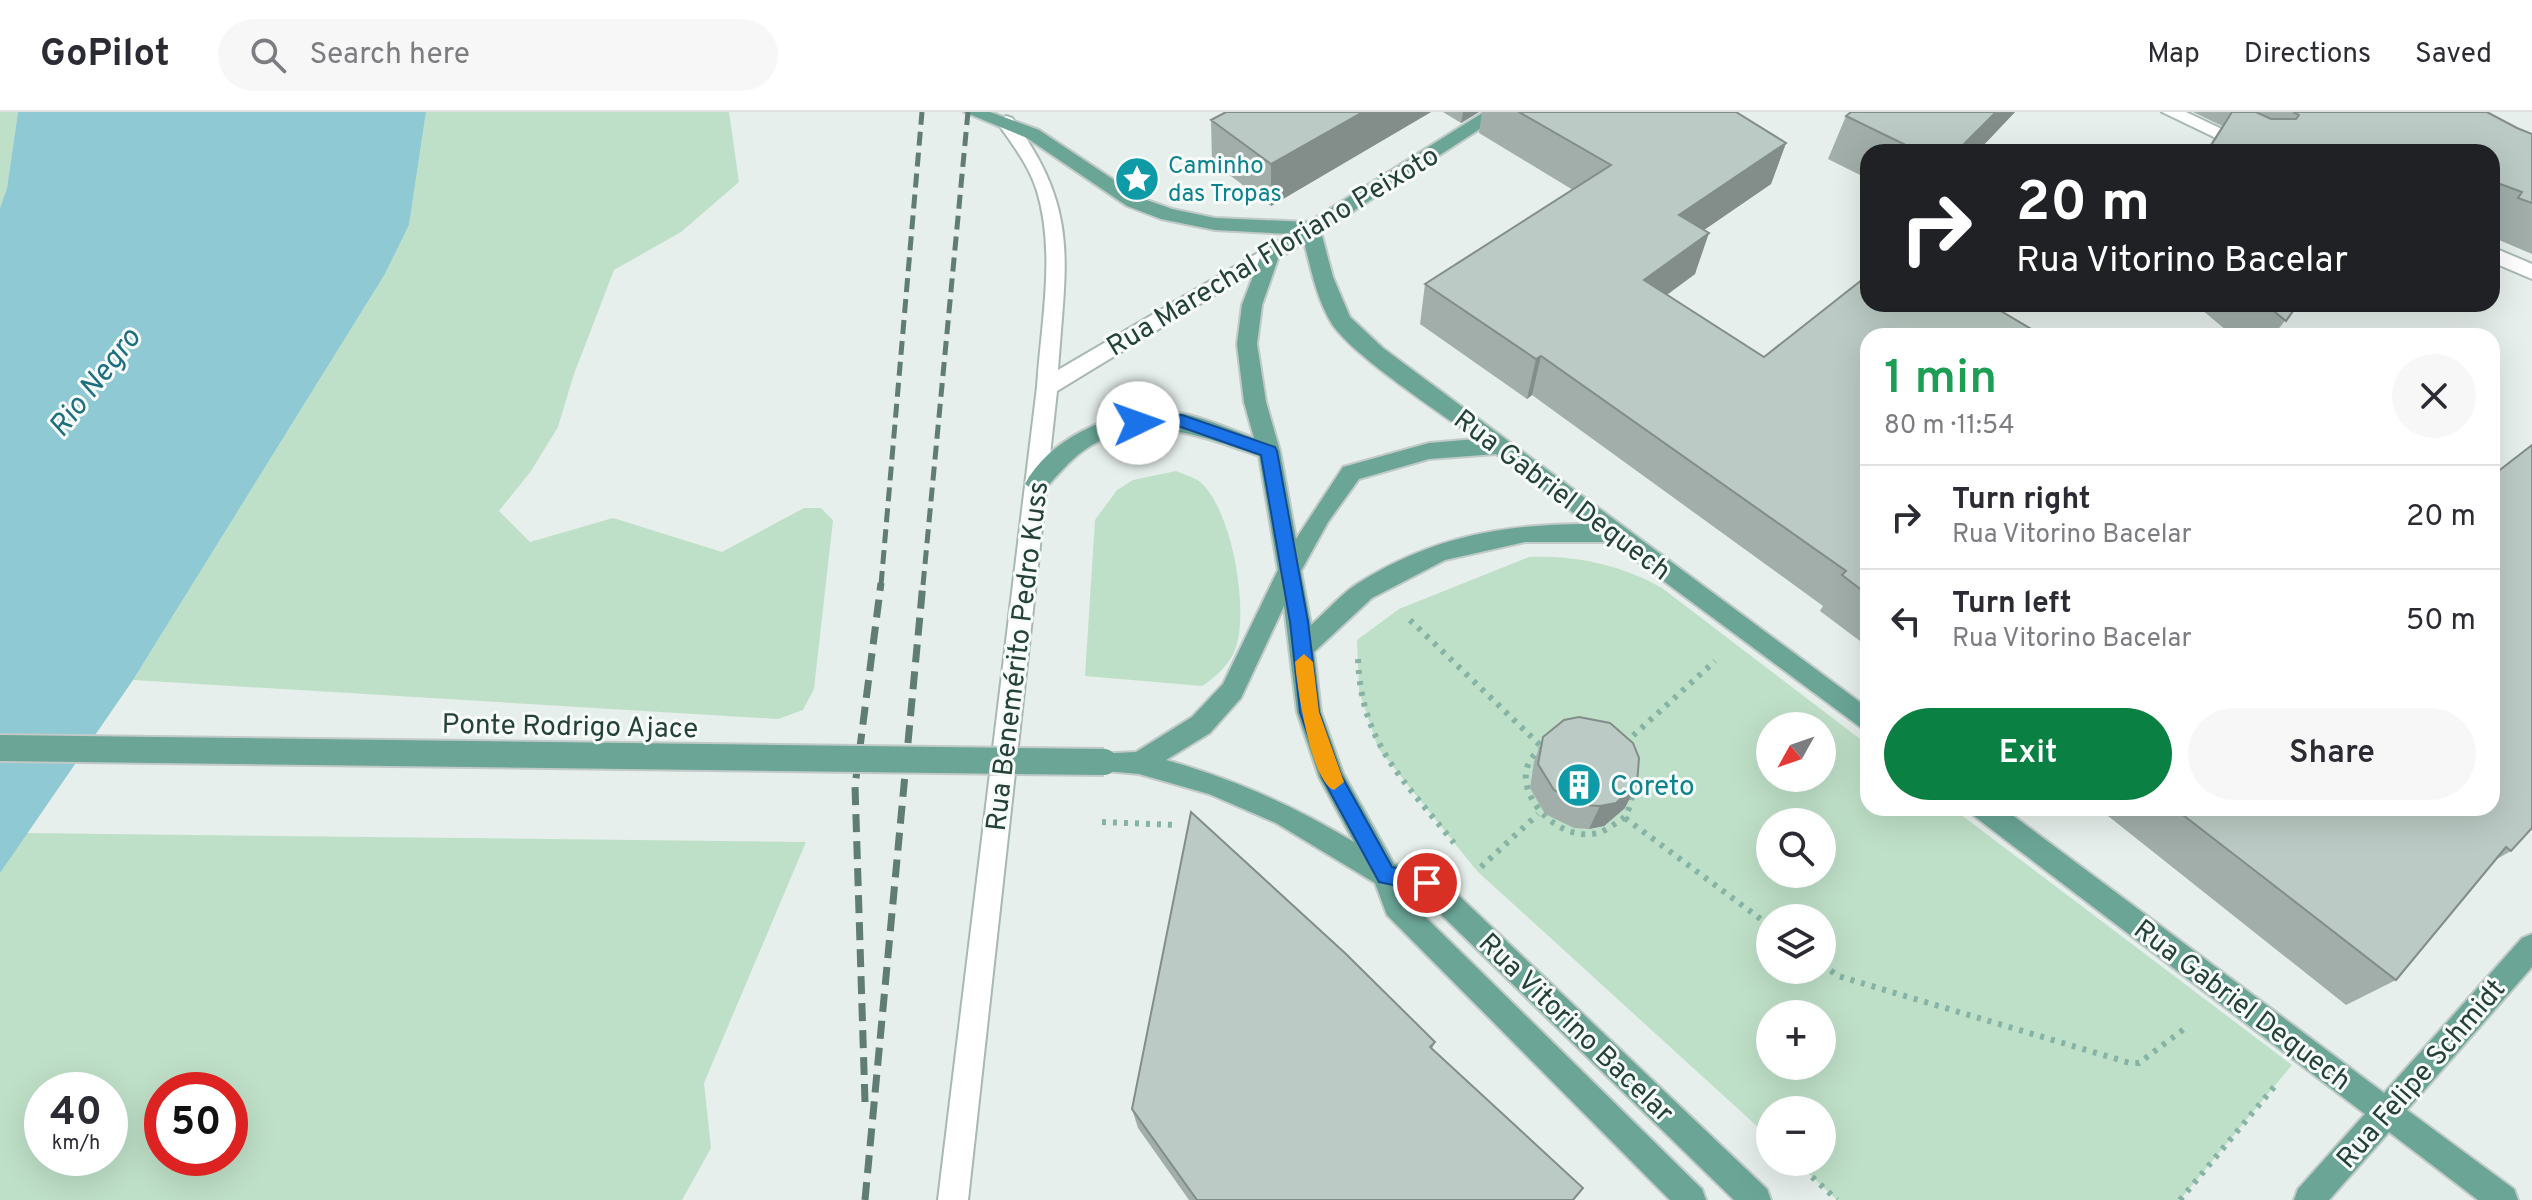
<!DOCTYPE html>
<meta charset="utf-8">
<style>
body{margin:0;font-family:Overpass,sans-serif;background:#f7f7f7;color:#2b2b33;height:100vh;display:flex;flex-direction:column;font-size:30px;white-space:nowrap}
*{box-sizing:border-box;margin:0}
p{font-size:26px;color:#7c7c81}
.icon{flex:none;width:44px;height:44px;fill:none;stroke:currentColor;stroke-width:2;stroke-linecap:round;stroke-linejoin:round}
.map{position:relative;flex:1;overflow:hidden}
.sheet{position:absolute;left:1860px;top:216px;width:640px;height:488px;display:flex;flex-direction:column;background:#fff;border-radius:24px;box-shadow:0 8px 32px #0002}
.sheet>*{flex:none}
.banner{position:absolute;left:1860px;top:32px;width:640px;height:168px;border-radius:24px;box-shadow:0 8px 32px #0002;background:#202124;color:#fff;overflow:hidden}
.needle{width:52px;rotate:230deg}
.fabs{position:absolute;left:1756px;top:600px;display:grid;gap:16px}
.fabs a{display:grid;place-items:center;width:80px;height:80px;border-radius:50%;background:#fff;box-shadow:0 8px 32px #0002;font-size:40px}
.speed{position:absolute;left:24px;top:960px;display:flex;gap:16px;font-size:40px;font-weight:700;text-align:center}
.speed>*{display:grid;place-content:center;width:104px;height:104px;border-radius:50%;background:#fff;box-shadow:0 8px 32px #0002;line-height:1}
.speed small{font-size:20px;font-weight:400}
.speed .limit{border:12px solid #d22;background:#fff;color:#111}
.pin{position:absolute;display:grid;place-items:center;width:68px;height:68px;color:#fff;margin:-34px;border:4px solid #fff;border-radius:50%;box-shadow:0 2px 8px #0007}
.me{position:absolute;width:88px;margin:-44px;rotate:87deg;stroke-linejoin:round;filter:drop-shadow(0 0 6px #0008)}
.turn{display:flex;align-items:center;gap:28px;height:168px;padding:0 24px;font-size:36px}
.turn .icon{width:104px;height:104px;stroke-width:2.5}
.turn b{display:block;font-size:56px;line-height:68px}
.round{display:grid;place-items:center;flex:none;width:84px;height:84px;border-radius:42px;background:#f7f7f7}
.overview{display:flex;align-items:center;justify-content:space-between;height:136px;padding:0 24px}
h1{font-size:48px;font-weight:600;line-height:60px;color:#1e9e55}
.action{display:flex;gap:16px;margin-top:auto;padding:16px 24px}
.action a{flex:1;height:92px;border-radius:48px;background:#0b8043;color:#fff;font-size:32px;font-weight:600;line-height:92px;text-align:center}
.action a+a{background:#f7f7f7;color:#2b2b33}
ul{padding:0;list-style:none}
li{display:flex;align-items:center;gap:24px;height:104px;padding:0 24px;border-top:2px solid #e1e1e2}
li div{flex:1}
li b{display:block;font-size:30px}
li em{font-style:normal}
header{display:flex;align-items:center;gap:48px;box-sizing:border-box;height:112px;padding:0 40px;background:#fff;border-bottom:2px solid #e1e1e2}
header strong{font-size:38px}
nav{display:flex;gap:44px;margin-inline-start:auto;font-size:28px}
.search{width:560px;height:72px;background:#f7f7f7;display:flex;align-items:center;gap:20px;box-sizing:border-box;padding:0 28px;border-radius:44px;color:#7c7c81;font-size:30px}
.map>svg:first-child{display:block}
.green{fill:#bfe0c8;fill-rule:evenodd}
.water{fill:#8ec9d4}
.lines{fill:none;stroke-linecap:round;stroke-linejoin:round}
.minor-casing{stroke:#a8b8b2;stroke-width:4}
.major-casing{stroke:#c2cac8;stroke-width:4}
.path{stroke:#86b3a5;stroke-width:6;stroke-dasharray:4 7;stroke-linecap:butt}
.minor{fill:#fff;fill-rule:evenodd}
.major{fill:#6aa596;fill-rule:evenodd}
.rail-far1{stroke:#5f7d75;stroke-width:5;stroke-dasharray:14 7;stroke-linecap:butt}
.rail{stroke:#5f7d75;stroke-width:7;stroke-dasharray:18 9;stroke-linecap:butt}
.major-bridge-casing{stroke:#c2cac8;stroke-width:30;stroke-linecap:butt}
.major-bridge{stroke:#6aa596;stroke-width:26}
.wall{fill:#a1aea9}
.shaded-wall{fill:#838d89}
.building{fill:#bbcac4;stroke:#838d89;stroke-width:2}
.route{fill:#1a73e8;stroke:#114b97;stroke-width:2}
.slow{fill:#f59e0b}
.labels{text-anchor:middle;stroke-width:6;stroke-linejoin:round;paint-order:stroke}
.far-culture-label{font-size:24px;fill:#0d838f;stroke:#f7fbf9;text-anchor:start}
.street-label{font-size:28px;fill:#24423a;stroke:#f7fbf9}
.culture-label{font-size:28px;fill:#0d838f;stroke:#f7fbf9;text-anchor:start}
.water-label{font-size:30px;font-style:italic;fill:#1c6f80;stroke:#f7fbf9}
</style>
<header>
<strong>GoPilot</strong>
<div class="search"><svg class="icon" aria-label="search" viewBox="0 0 24 24"><circle cx="10" cy="10" r="6"/><path d="M15 15l6 6"/></svg>Search here</div>
<nav><a>Map</a><a>Directions</a><a>Saved</a></nav>
</header>
<div class="map">
<svg width="2532" height="1088" viewBox="0 0 2532 1088">
<rect width="100%" height="100%" fill="#e6efeb"/>
<path class="green" d="M0 0H18L7 76 0 96Z
M426 0H729L739 70 681 120 614 158 574 262 558 315 531 359 499 399 530 430 613 406 722 440 804 396H821L833 408 814 577 803 598 778 607 133 568 385 162 409 113Z
M1176 359C1183 362 1193 365 1199 369 1232 395 1250 500 1235 538 1229 553 1215 566 1202 574L1085 564 1095 408 1117 378 1133 368Z
M1529 445C1575 443 1622 453 1662 476L1868 633V696H1952L2292 953 2180 1088H1837L1796 1050H1822V998H1770V1026L1477 759 1378 636 1359 579 1357 528 1399 497ZM1770 614H1822V666H1770ZM1770 710H1822V762H1770ZM1770 806H1822V858H1770ZM1770 902H1822V954H1770Z
M26 721 806 730 704 971 711 1036 682 1088H0V761ZM42 978H110V1046H42ZM162 978H230V1046H162Z"/>
<path class="water" d="M18 0H426L409 113 385 162 133 568 0 761V96L7 76Z"/>
<g class="lines">
<g class="minor-casing">
<path id="minor" d="M2162 0H2186L2270 40H2245Z
M1006 4 1012 6C1081 99 1065 151 1058 258L1263 138 1270 136 1280 143 1057 279 968 1088H938L1037 275C1041 211 1056 142 1037 79 1029 53 1012 32 997 10Z
M2492 135 2532 152V167L2492 150Z"/>
</g>
<g class="major-casing">
<path id="major" d="M964 0H990L1039 18 1141 86 1172 97 1215 106 1309 110 1484 0H1506L1321 120 1333 165 1350 205 1383 236 1868 596V621L1611 430H1525L1445 448 1372 486 1314 540 1321 600 1343 661 1394 752 1436 762 1767 1077 1771 1088H1734L1420 782 1404 779 1407 787 1702 1077 1706 1088H1670L1387 803 1375 771 1276 711 1209 682 1139 662 1095 658 1091 650 1095 642 1136 640 1192 605 1223 572 1278 458 1259 344C1201 324 1140 298 1083 339 1069 349 1056 365 1044 378L1036 380 1025 372C1052 321 1129 290 1185 302 1208 307 1232 318 1254 326L1244 290 1237 232 1242 193 1263 138 1290 122 1215 118 1161 107 1127 94 1027 26ZM1304 130C1311 157 1317 188 1332 212 1354 245 1441 301 1476 327L1429 331 1343 355 1296 427 1280 339 1266 290 1257 232 1262 193 1278 147ZM1496 342 1588 412C1503 412 1431 425 1357 472 1341 482 1326 500 1311 513L1301 459 1328 410 1359 367 1429 347ZM1284 494 1297 600 1319 665 1354 730C1294 694 1234 667 1166 648L1210 621 1241 586Z
M1970 696H2003L2384 981 2522 826 2532 822V855L2407 998 2514 1077 2518 1088H2478L2389 1020 2329 1088H2294L2298 1077 2365 1002 1974 704Z"/>
</g>
<path class="path" d="M1410 508 1542 635
M1358 547C1361 632 1404 668 1454 731
M1577 626C1607 635 1639 652 1631 689 1629 697 1627 705 1619 709 1613 713 1605 719 1598 721 1549 733 1495 659 1547 634 1556 630 1568 629 1577 626Z
M1625 631 1715 549
M1625 706 1770 814
M1102 710 1177 713
M1481 755 1538 702
M1822 852 1838 864 2130 951H2139L2188 914
M1796 1050 1837 1088
M2180 1088 2274 975"/>
<use href="#minor" class="minor"/>
<use href="#major" class="major"/>
<path class="rail-far1" d="M881 473 922 0
M923 473 968 0"/>
<path class="rail" d="M865 990 855 674 881 471
M865 1088 923 471"/>
<g class="major-bridge-casing">
<path id="major-bridge" d="M0 636 1104 650"/>
</g>
<use href="#major-bridge" class="major-bridge"/>
</g>
<path class="wall" d="M1226 0H1431L1271 94 1212 50 1211 8Z
M1443 0H1479L1461 11Z
M1482 0H1736L1786 31 1771 72 1704 118 1695 162 1667 183 1764 245 1868 224V535L1820 499 1823 494 1532 283 1527 287 1420 212 1425 172 1573 78 1479 21Z
M2015 0 1977 40H1868V67L1828 47 1846 4Z
M2193 0H2487L2517 16 2532 22V142L2492 125V40H2205L2222 14Z
M2195 192H2298L2273 224H2233Z
M1543 625 1625 696 1604 714 1589 717 1574 716 1545 702 1530 676 1534 650Z
M2098 696H2492L2511 739 2495 748 2396 868 2346 893Z
M1435 930 1432 937 1573 1088H1189L1138 1016 1132 997Z"/>
<path class="shaded-wall" d="M1363 0H1431L1271 94V52Z
M1463 0H1479L1461 11Z
M1996 0H2015L1977 40H1956Z
M1786 31 1771 72 1666 144 1679 103Z
M1709 121 1695 162 1632 208 1644 168Z
M1541 244 1532 283 1527 287 1536 247Z
M1637 672 1625 696 1604 714 1589 717 1600 694Z"/>
<path class="building" d="M1226 0H1363L1271 52 1211 8Z
M1519 0H1736L1786 31 1679 103 1709 121 1644 168 1764 245 1868 163V192H1989L2043 224H1868V483L1842 463 1846 459 1541 244 1536 247 1425 172 1611 53Z
M1851 0H1996L1956 40H1920L1846 4Z
M2232 0H2256L2271 7H2296L2299 3 2293 0H2487L2517 16 2532 22V91L2518 86 2522 80 2492 69V40H2419L2412 37 2410 40H2207Z
M2265 192H2298L2286 209Z
M2532 333V716L2511 739 2506 735 2396 868 2174 696H2492V364Z
M1579 605 1610 611 1633 631 1639 646 1637 672 1616 691 1600 694 1584 693 1554 678 1538 652 1543 625 1564 608Z
M1191 700 1346 842 1435 930 1430 935 1583 1076 1573 1088H1197L1132 997Z"/>
<path class="route" d="M1182 303 1275 335 1277 339 1308 510 1319 600 1341 663 1392 755 1434 764 1437 771 1434 777 1427 780 1379 770 1322 665 1300 600 1290 510 1261 343 1181 315 1138 317 1130 311 1138 305Z"/>
<path class="slow" d="M1304 542 1313 550 1319 600 1344 670 1334 678C1311 670 1297 575 1295 550Z"/>
<defs>
<g id="sight-disc" transform="scale(2.3)"><circle r="9.5" fill="#0f9aa8" stroke="#f7fbf9"/><path d="M0-6L1.8-2.2L6-1.7L2.9 1.2L3.7 5.4L0 3.3L-3.7 5.4L-2.9 1.2L-6-1.7L-1.8-2.2Z" fill="#fff"/></g>
<g id="building-disc" transform="scale(2.3)"><circle r="9.5" fill="#0f9aa8" stroke="#f7fbf9"/><path d="M-4-6H4V6H1V3H-1V6H-4ZM-2.5-4.3h1.7v1.8h-1.7ZM.8-4.3h1.7v1.8H.8ZM-2.5-1h1.7V.8h-1.7ZM.8-1h1.7V.8H.8Z" fill="#fff"/></g>
</defs>
<g fill-rule="evenodd">
<use href="#sight-disc" x="1137" y="67"/>
<use href="#building-disc" x="1579" y="673"/>
</g>
<g class="labels">
<g class="far-culture-label">
<text x="1168" y="61">Caminho<tspan x="1168" dy="28">das Tropas</tspan></text>
</g>
<g class="street-label">
<text transform="translate(1272 138) rotate(-31)" y="10">Rua Marechal Floriano Peixoto</text>
<text transform="translate(1563 382) rotate(37)" y="10">Rua Gabriel Dequech</text>
<text transform="translate(1016 544) rotate(-83)" y="10">Rua Benemérito Pedro Kuss</text>
<text transform="translate(570 613) rotate(1)" y="10">Ponte Rodrigo Ajace</text>
<text transform="translate(2243 892) rotate(37)" y="10">Rua Gabriel Dequech</text>
<text transform="translate(1577 915) rotate(44)" y="10">Rua Vitorino Bacelar</text>
<text transform="translate(2420 961) rotate(-49)" y="10">Rua Felipe Schmidt</text>
</g>
<g class="culture-label">
<text x="1610" y="683">Coreto</text>
</g>
<g class="water-label">
<text transform="translate(94 270) rotate(-52)" y="10">Rio Negro</text>
</g>
</g>
</svg>
<div class="fabs">
<a><svg class="needle" viewBox="-14 -14 28 28"><path d="M0-13l5 13h-10z" fill="#e53935"/><path d="M0 13l5-13h-10z" fill="#7c7c81"/></svg></a>
<a><svg class="icon" aria-label="search" viewBox="0 0 24 24"><circle cx="10" cy="10" r="6"/><path d="M15 15l6 6"/></svg></a>
<a><svg class="icon" aria-label="layers" viewBox="0 0 24 24"><path d="M12 4l9 5-9 5-9-5zM3 14l9 5 9-5"/></svg></a>
<a>+</a>
<a>−</a>
</div>
<div class="speed"><div>40<small>km/h</small></div><div class="limit">50</div></div>
<div class="pin" style="left:1427px;top:771px;background:#d93025"><svg class="icon" aria-label="arrive" viewBox="0 0 24 24"><path d="M6 21V4h12l-3 4 3 4H6"/></svg></div>
<svg class="me" style="left:1138px;top:311px" viewBox="-20 -20 40 40"><circle r="19" fill="#fff"/><path d="M0-13L10 11 0 6-10 11z" fill="#1a73e8"/></svg>
<div class="banner">
<div class="turn"><svg class="icon" aria-label="right" viewBox="0 0 24 24"><path d="M7 20v-9h11M14 6l5 5-5 5"/></svg><div><b>20 m</b>Rua Vitorino Bacelar</div></div>
</div>
<section class="sheet">
<div class="overview"><div><h1>1 min</h1><p>80 m · 11:54</p></div><a class="round"><svg class="icon" aria-label="close" viewBox="0 0 24 24"><path d="M6 6l12 12M18 6L6 18"/></svg></a></div>
<ul>
<li><svg class="icon" aria-label="right" viewBox="0 0 24 24"><path d="M7 20v-9h11M14 6l5 5-5 5"/></svg><div><b>Turn right</b><p>Rua Vitorino Bacelar</p></div><em>20 m</em></li>
<li><svg class="icon" aria-label="left" viewBox="0 0 24 24"><path d="M17 20v-9H6M10 6l-5 5 5 5"/></svg><div><b>Turn left</b><p>Rua Vitorino Bacelar</p></div><em>50 m</em></li>
</ul>
<div class="action"><a>Exit</a><a>Share</a></div>
</section>
</div>
